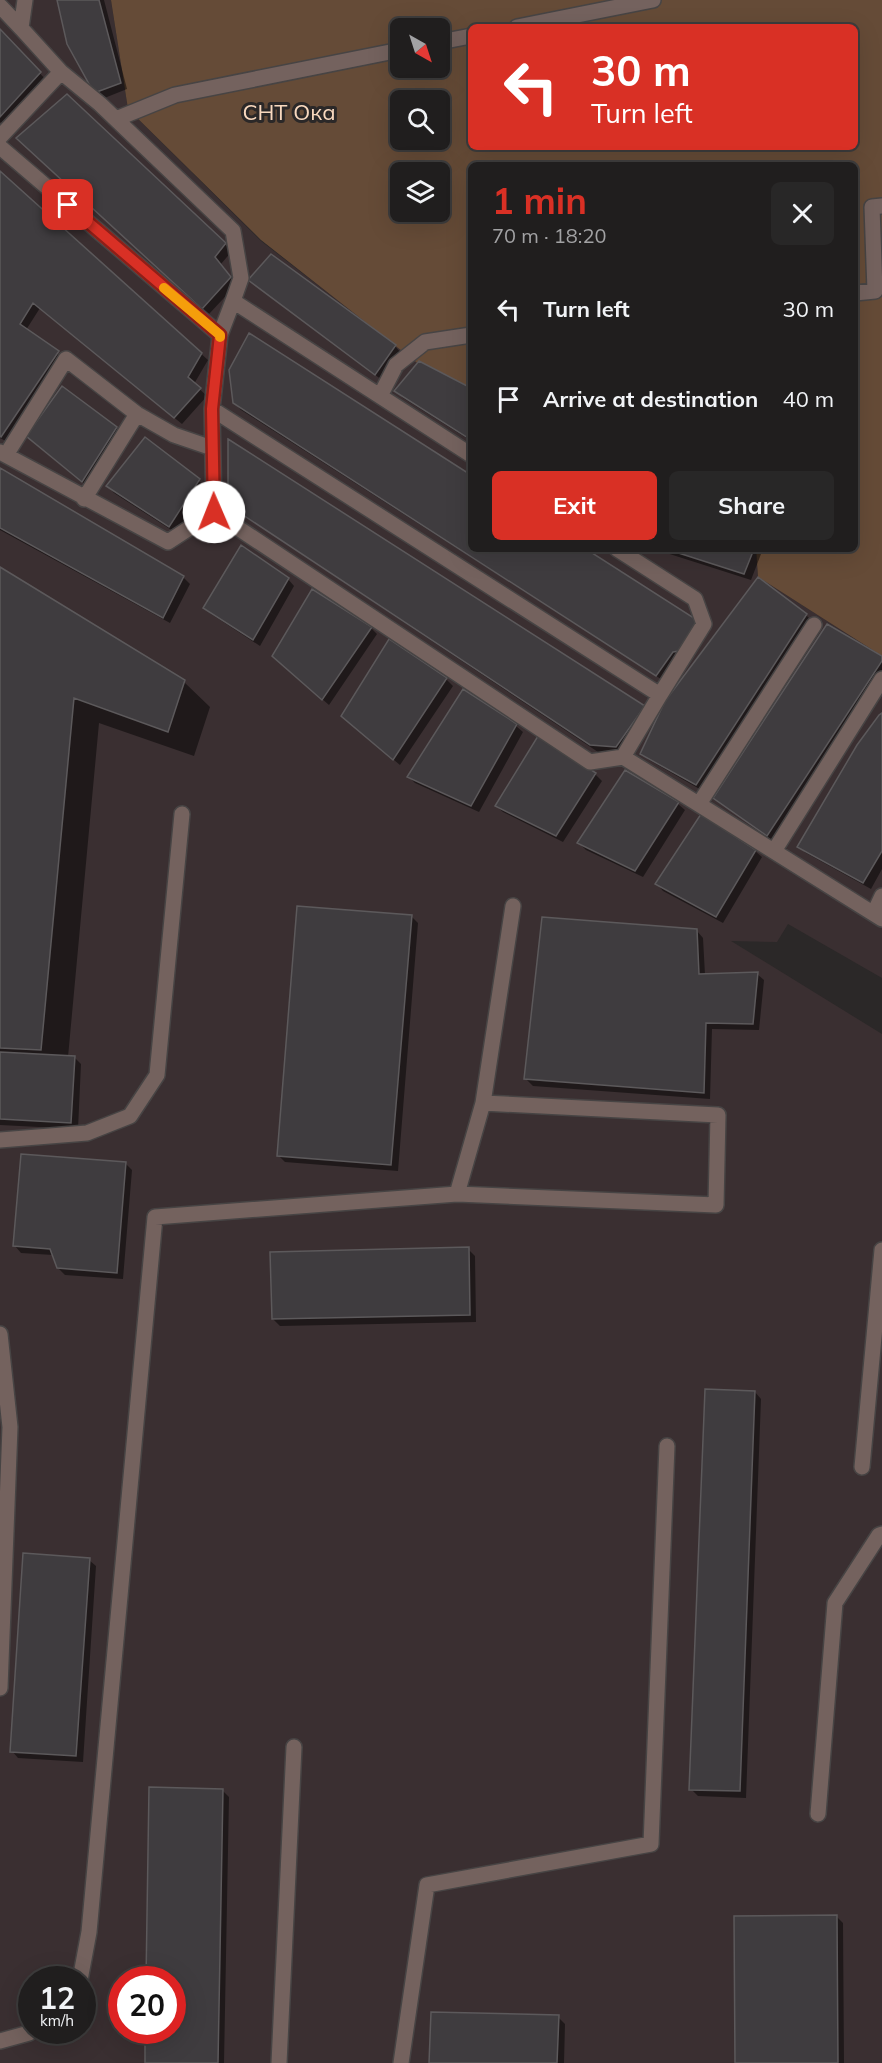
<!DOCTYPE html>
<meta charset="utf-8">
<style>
body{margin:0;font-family:Mulish,sans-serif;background:#282727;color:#f1f3f6;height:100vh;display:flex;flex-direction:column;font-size:22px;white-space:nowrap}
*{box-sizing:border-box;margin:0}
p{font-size:20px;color:#a2a2a4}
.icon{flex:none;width:33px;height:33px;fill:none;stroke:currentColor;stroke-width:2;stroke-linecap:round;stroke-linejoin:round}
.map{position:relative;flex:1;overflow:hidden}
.side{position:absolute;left:468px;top:162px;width:390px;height:390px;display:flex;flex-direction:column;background:#201e1e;border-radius:9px;box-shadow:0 6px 24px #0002,0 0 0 2px #3d3c3c}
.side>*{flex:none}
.guide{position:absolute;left:468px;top:24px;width:390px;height:126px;border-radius:9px;box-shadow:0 6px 24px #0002,0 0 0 2px #3d3c3c;background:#d93025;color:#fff;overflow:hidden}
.needle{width:39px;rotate:141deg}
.fabs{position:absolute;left:390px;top:18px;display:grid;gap:12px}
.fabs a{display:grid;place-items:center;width:60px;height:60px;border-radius:9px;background:#201e1e;box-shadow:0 6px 24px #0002,0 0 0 2px #3d3c3c;font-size:30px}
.speed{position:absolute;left:18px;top:1966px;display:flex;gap:12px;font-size:30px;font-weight:700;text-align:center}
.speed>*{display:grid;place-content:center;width:78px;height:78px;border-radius:50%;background:#201e1e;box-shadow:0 6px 24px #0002,0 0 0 2px #3d3c3c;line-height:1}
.speed small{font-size:15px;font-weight:400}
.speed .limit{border:9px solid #d22;background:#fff;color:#111}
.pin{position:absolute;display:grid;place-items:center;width:51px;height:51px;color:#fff;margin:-26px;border-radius:12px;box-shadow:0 3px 9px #0006}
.me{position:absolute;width:66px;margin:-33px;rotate:359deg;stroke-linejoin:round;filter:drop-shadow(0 0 4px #0008)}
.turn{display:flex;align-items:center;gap:21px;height:126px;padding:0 24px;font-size:27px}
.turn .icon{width:78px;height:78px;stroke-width:2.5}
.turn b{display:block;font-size:42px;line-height:51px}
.round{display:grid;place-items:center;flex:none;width:63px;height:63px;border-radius:9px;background:#282727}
.overview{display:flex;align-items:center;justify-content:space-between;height:102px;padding:0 24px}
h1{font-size:36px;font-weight:700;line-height:45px;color:#d93025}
.primary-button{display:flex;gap:12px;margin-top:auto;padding:12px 24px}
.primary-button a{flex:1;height:69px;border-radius:9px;background:#d93025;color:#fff;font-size:24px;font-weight:700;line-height:69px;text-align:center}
.primary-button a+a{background:#282727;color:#f1f3f6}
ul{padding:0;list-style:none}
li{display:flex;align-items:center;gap:18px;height:90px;padding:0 24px}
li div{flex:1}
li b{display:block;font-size:22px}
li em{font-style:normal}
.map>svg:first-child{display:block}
.built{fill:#3a2f31;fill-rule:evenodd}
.green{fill:#654b37;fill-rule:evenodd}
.shadow{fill:#0007}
.building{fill:#3f3c3f;stroke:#5c595b;stroke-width:1.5}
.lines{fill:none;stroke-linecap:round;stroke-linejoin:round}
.minor-casing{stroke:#474444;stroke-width:18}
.minor{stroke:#74625e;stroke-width:15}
.route-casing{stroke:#8d1f18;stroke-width:15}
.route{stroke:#d93025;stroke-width:10}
.slow{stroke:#f59e0b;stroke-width:10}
.labels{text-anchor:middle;stroke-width:6;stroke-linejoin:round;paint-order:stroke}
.park-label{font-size:22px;fill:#f8d8be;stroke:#2b2828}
</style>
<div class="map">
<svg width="882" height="2063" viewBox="0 0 882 2063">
<rect width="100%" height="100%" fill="#2b2828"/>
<path class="built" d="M0 0H111L128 109 261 241 471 404V549H756L758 577 882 656V978L788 924 777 942 731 941 882 1034V2063H0ZM32 1980H82V2031H32ZM122 1980H172V2031H122Z"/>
<path class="green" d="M111 0H882V656L758 577 756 549H855V165H471V403L449 388 261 240 128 109ZM471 27H855V147H471ZM400 28H440V68H400ZM400 100H440V140H400ZM400 172H440V212H400Z"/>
<path class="shadow" d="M59 0H104L127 89 102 99 96 92Z
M0 30 46 80 4 126 0 122Z
M67 96 232 251 221 264 237 284 209 314 25 145Z
M0 173 208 360 194 384 207 396 182 424 40 308 26 330 65 359 9 443 0 438Z
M256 286 395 346 401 353 382 380Z
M471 390V441L403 398 396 391Z
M234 402 471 477V549H583L696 621 664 681 241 410Z
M116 428 123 435 89 488 34 443Z
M146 439 206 487 176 533 114 493 108 486Z
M0 470 183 577 190 584 170 623 0 530Z
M230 504 644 707 623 753 598 752 237 511Z
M654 549H757L761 554 751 580Z
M0 569 184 682 210 707 194 756 99 723 68 1057H74L81 1064 78 1129 0 1125Z
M288 579 294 586 260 646 211 614 205 608Z
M806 615 813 622 703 791 649 760 642 754Z
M371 628 377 634 329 705 281 663Z
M882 658V678L774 842 715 798Z
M446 679 453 686 400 765 350 723Z
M464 691 516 726 523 732 479 812 415 783 409 777Z
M882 715V869L871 889 806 853 799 847Z
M595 774 602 781 563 842 503 812 496 806Z
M678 804 685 810 643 877 586 850 579 843Z
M755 851 762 857 723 923 663 891 657 884Z
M411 916 418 923 398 1171 285 1162 278 1155Z
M697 931 703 938 705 975 757 974 764 980 759 1030 712 1029 710 1099 533 1086 526 1079Z
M126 1164 132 1170 123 1279 65 1275 58 1268 53 1255 21 1253 15 1246Z
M468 1249 475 1256 476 1322 280 1326 273 1319Z
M755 1392 761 1399 746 1798 698 1796 691 1789Z
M89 1560 96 1566 83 1762 18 1758 12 1751Z
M222 1790 229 1797 224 2063H146L147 2031H172V1980H148Z
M836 1916 843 1923 844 2063H737Z
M558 2017 565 2024 564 2063H431Z"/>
<path class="building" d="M57 0H99L121 83 94 93 67 44Z
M0 29 41 72 0 117Z
M67 94 226 243 215 257 231 277 202 309 16 138Z
M0 171 202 353 188 377 201 388 174 418 33 303 20 324 59 351 1 437 0 436Z
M271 254 396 345 375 375 248 280Z
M249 333 471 475V549H586L697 620 686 650 673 652 656 676 233 403 229 370Z
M419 361 471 388V440L394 391Z
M62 386 117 427 82 482 26 436Z
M145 437 200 479 169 527 106 486Z
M228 439 645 706 616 747 590 745 228 505Z
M0 468 184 576 163 618 0 528Z
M241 545 289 578 253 640 203 608Z
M666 549H754L744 574Z
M0 567 185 680 168 732 74 698 41 1050 0 1048Z
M758 577 807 614 696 785 640 754 665 701Z
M312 589 372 627 322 700 272 656Z
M827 624 882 656V661L767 836 713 798Z
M389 639 447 678 393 760 341 716Z
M463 689 517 724 471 806 407 777Z
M882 713V851L863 883 797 847 857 745 879 715Z
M538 736 596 773 556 836 495 806Z
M625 770 679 802 635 871 577 843Z
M701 814 756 850 716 917 655 884Z
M297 906 412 915 391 1165 277 1156Z
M542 917 697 929 699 974 758 972 753 1024 706 1023 704 1093 524 1079Z
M0 1052 75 1056 71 1123 0 1119Z
M21 1154 126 1162 117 1273 57 1268 50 1249 13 1246Z
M469 1247 470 1315 272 1319 270 1252Z
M705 1389 755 1391 740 1791 689 1790Z
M23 1553 90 1558 76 1756 10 1752Z
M149 1787 223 1789 218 2063H145V2031H172V1980H146Z
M837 1915 838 2063H735L734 1916Z
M431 2012 559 2015 557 2063H429Z"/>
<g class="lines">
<g class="minor-casing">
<path id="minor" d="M25 0 21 28 61 72 100 104 233 231 241 278 233 301 471 455
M0 6 21 28
M517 27 653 0
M440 42 471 36
M116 119 175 95 400 50
M0 137 61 72
M0 147 220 335 212 409 214 512 590 762 623 757 882 919
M855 293 875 291 872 207 882 206
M220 335 233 301
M380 396 396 365 425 342 471 335
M212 409 660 695 704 624 695 599 617 549
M0 452 168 542 214 512
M6 455 66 359 137 414 174 435 212 448
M84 499 137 414
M623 757 660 695
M699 804 814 625
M774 851 882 679
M874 913 882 896
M0 1140 87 1133 130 1116 157 1075 182 814
M457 1194 716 1205 718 1115 483 1103
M0 1334 10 1427 0 1688
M862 1467 882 1250
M818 1814 835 1603 879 1535 882 1534
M80 1980 89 1932 155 1217 457 1194 483 1103 513 906
M0 2041 29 2033 32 2030
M279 2063 294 1747
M401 2063 427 1885 651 1844 667 1446"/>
</g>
<use href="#minor" class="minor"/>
</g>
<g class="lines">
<g class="route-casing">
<path id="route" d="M68 205 220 335 212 409 214 512"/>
</g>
<use href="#route" class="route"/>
<path class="slow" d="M164 288 220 335V337"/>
</g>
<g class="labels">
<g class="park-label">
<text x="289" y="120">СНТ Ока</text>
</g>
</g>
</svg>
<div class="fabs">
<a><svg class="needle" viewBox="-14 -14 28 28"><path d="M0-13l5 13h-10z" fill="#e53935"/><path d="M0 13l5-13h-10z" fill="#a2a2a4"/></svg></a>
<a><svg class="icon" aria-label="search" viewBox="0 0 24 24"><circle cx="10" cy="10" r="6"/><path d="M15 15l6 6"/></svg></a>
<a><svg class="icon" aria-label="layers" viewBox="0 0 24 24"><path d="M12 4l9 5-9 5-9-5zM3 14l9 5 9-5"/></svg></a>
</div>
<div class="speed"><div>12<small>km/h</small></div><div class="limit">20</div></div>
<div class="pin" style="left:68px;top:205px;background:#d93025"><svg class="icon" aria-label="arrive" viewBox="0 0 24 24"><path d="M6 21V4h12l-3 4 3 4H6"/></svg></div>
<svg class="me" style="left:214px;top:512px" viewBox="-20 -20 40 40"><circle r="19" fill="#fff"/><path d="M0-13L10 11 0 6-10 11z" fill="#d93025"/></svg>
<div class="guide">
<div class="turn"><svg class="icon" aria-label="left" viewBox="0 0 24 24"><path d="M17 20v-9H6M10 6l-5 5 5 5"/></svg><div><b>30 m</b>Turn left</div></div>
</div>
<section class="side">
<div class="overview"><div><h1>1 min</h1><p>70 m · 18:20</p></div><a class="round"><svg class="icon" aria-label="close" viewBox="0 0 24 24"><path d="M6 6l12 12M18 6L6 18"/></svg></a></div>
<ul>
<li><svg class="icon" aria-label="left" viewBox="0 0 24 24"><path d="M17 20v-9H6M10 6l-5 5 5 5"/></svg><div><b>Turn left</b></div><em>30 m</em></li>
<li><svg class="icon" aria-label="arrive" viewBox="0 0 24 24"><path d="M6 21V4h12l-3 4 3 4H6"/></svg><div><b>Arrive at destination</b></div><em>40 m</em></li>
</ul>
<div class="primary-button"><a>Exit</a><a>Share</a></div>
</section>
</div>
